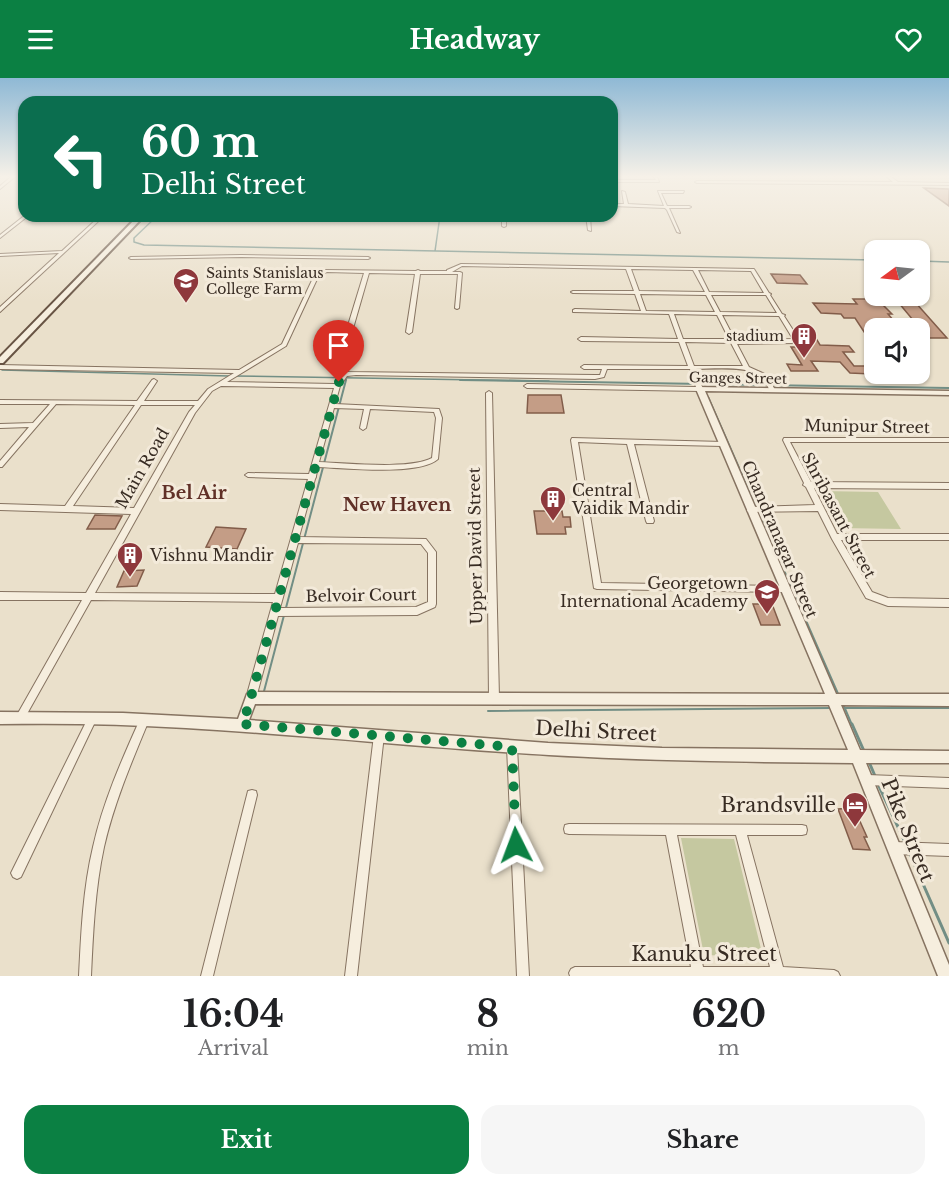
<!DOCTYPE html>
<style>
body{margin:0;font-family:"Libre Baskerville",serif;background:#f6f6f6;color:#202124;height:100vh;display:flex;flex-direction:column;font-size:22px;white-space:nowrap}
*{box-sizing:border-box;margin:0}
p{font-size:20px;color:#757577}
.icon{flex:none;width:33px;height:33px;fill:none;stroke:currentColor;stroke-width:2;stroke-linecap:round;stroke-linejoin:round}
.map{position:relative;height:898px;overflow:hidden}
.panel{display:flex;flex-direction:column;background:#fff;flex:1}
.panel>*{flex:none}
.banner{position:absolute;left:18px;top:18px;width:600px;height:126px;border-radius:18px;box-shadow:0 2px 4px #0004;background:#0b6e4f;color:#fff;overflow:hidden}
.needle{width:39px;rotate:255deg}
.controls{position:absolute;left:864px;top:162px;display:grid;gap:12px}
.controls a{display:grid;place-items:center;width:66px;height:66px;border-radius:12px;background:#fff;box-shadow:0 2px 4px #0004;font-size:30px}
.pin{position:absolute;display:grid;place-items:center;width:51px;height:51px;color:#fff;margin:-62px -26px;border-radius:50% 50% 50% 0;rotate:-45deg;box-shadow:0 0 6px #0007}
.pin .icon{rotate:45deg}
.me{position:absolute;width:66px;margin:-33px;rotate:357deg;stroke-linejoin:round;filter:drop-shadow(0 0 4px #0008)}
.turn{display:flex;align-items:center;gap:21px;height:126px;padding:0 24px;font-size:27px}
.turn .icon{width:78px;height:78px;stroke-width:2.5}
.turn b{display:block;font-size:42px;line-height:51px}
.eta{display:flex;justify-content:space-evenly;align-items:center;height:102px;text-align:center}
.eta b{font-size:36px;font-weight:800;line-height:42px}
.action{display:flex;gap:12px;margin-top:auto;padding:12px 24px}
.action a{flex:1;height:69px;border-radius:18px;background:#0b8043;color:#fff;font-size:24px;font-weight:800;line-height:69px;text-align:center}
.action a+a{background:#f6f6f6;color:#202124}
header{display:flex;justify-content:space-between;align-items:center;height:78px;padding:0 24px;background:#0b8043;color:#fff;font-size:27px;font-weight:800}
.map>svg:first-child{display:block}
.green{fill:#c5c8a0}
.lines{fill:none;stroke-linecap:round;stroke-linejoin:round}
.stream-far2{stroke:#728e85;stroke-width:1.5}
.stream-far1{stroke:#728e85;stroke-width:2}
.stream{stroke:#728e85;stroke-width:3}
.building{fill:#c49d86;stroke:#825d4a;stroke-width:1.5}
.minor-casing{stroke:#867361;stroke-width:2}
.tertiary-casing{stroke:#867361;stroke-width:3}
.secondary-casing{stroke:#685444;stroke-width:4}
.minor{fill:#f6eede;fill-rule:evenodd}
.tertiary{fill:#f6eede;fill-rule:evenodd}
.secondary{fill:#f6eede;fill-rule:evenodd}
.route{stroke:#0b8043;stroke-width:10;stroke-dasharray:0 18}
.labels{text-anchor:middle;stroke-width:6;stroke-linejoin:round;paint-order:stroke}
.far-poi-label{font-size:14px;fill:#382c23;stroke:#f3eada;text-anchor:start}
.far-street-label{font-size:14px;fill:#382c23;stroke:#f3eada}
.street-label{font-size:16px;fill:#382c23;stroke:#f3eada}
.poi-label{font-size:16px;fill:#382c23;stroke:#f3eada;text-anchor:start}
.neighbourhood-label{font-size:18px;font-weight:bold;fill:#603027;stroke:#f3eada}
.near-street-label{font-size:20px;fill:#382c23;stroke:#f3eada}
.near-poi-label{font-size:20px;fill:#382c23;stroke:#f3eada;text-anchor:end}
</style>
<header><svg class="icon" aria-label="menu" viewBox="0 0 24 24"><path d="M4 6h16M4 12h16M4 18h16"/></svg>Headway<svg class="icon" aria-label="heart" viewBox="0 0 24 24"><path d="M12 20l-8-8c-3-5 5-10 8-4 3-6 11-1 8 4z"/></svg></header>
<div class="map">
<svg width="949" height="898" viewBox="0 0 949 898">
<rect width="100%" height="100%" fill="#eae0cb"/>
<path class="green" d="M820 413 878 414 901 451 840 450Z
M681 760 734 761 763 879 704 877Z"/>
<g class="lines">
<path class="stream-far2" d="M157 138 134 160V164L144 167 874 182
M435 173 440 138
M920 183 949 184
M2 292 229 298
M235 298 549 303
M345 303 346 301"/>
<path class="stream-far1" d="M460 302 949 310
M708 319 839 618
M263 617 346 302
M843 626 852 647
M844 630H949
M488 633 832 630"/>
<path class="stream" d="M852 646 864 673
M869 684 875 698
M878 706 906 766
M909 774 949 865"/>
</g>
<path class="building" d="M924 110 949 111V128Z
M771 196 800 197 807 206 777 205Z
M853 221H868L872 227H883L892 236H888L900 250H874V269L855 240H844L841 236 821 235 813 225 857 226Z
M898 224H915L947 260H928Z
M803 256 814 257 820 267 849 268 854 274H843L854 288H866L871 296 850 295 840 284 811 283 818 293H791L787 286 802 287 791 269H809Z
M528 317H561L564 335H527Z
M534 433H562L563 439H570L571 449H565L566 456H537Z
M95 437 122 438 115 451H87Z
M216 449 246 451 237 471 206 469Z
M144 492 137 508 117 509 124 493Z
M753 526H772L780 547H761Z
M854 730 867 759H864L870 772 853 771 838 731Z"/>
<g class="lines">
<g class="minor-casing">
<path id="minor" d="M12 98H16L0 111V108Z
M653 98H657L659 104H612V102H656Z
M886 98H890L898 104 949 105V107L697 105 695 104 697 103 893 104Z
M622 113 625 114 628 126 664 128 658 113H684L683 115H661L667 128H689L691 129 689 130H669L680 155 677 154 667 132 665 130 612 128V126H624Z
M24 138H28L0 160V157Z
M100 138H104L0 234V229L59 175 0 178V176L62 173Z
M502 138H506V148L504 149 502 148Z
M586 138H590L591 153 588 152Z
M241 177 368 179 370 180 368 181 241 179 131 181 129 180 131 179Z
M461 186 752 191H754L769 215 771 216 770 217 782 236 785 237 784 238 800 263 797 265 737 266 749 289 767 297 775 312 772 314C767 310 766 302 762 299 747 287 713 291 695 291L703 311 700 313 527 310 524 308 527 306 696 309 690 291H607L604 299 595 301 356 297 347 298 340 308 335 326 439 331 442 340 438 381C419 398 345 390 318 389L316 398V399L315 401 299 459 426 461 436 474V526L435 529 417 537 278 538 256 620 254 623 251 625 248 623 246 620 273 524 91 522 23 643 20 645 17 643 15 640 17 637 82 522H0V514L86 515 131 436 0 432V426L65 428 135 327 56 326 2 389H0V383L29 349 0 350V346L33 345 50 326H0V322L137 323 152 302 154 301 157 303 144 323H198L208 311 234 295 0 291V287L239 292 282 266 314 198 324 192 416 193 418 192 420 193H447V192ZM462 188 626 191 634 213H573L571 214 573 215 635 216 641 233 575 231 573 232V234L669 236 678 261 581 259 578 261 581 263 679 264 688 288 584 287 581 289 584 291H602L600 297H595L348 294V281L345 279 342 281V296L335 306 227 304 286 268 318 199 327 194 364 195 346 254 349 256 352 254 369 195 415 196 406 254 409 256 412 254 420 196H458L455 230 457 231 459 230 462 195 460 194H452ZM631 191 693 192 705 214 639 213ZM698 192 751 193 764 215 709 214ZM640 216 706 217 715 234 646 233ZM711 217H766L777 235 720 234ZM674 236 717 237 729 261H683ZM722 237 779 238 793 261 735 262ZM685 264 731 265 743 288H694ZM221 308 334 310 309 396 248 395 245 397 248 399 308 401 275 516 95 515 195 335 212 313ZM141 327H195L189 334 134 430 73 428ZM334 330 364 331 360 350 363 352 366 350 370 331 434 334 436 340 432 380C410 392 346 385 319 384ZM298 465 421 466 428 475V524L416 529 280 530Z
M489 313 492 315 499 620 497 623 494 625 491 623 489 620 486 315Z
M572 360 723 364 726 366 723 368 634 366 654 443 653 445H647L646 443 627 366 578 364 601 505 784 508 787 509 788 511 787 513 784 514 597 511 594 510 571 362Z
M784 360H949V364H790L811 404 949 405V411L814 410 837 456H949V462H841L872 514 888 520 949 521V529L888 528 866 520 832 461 818 433 748 434 747 432 751 429 815 427 806 409 803 407 804 405 783 362Z
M92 636 95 638 97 641 95 644 21 799 17 801 13 799 11 795 13 791 89 638Z
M144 637 147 639 149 642C132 683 114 725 104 769 95 811 93 855 91 898H79C81 855 83 811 93 769 103 724 122 681 141 639Z
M379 652 382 654 384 657 357 898H345L374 657 376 654Z
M512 664 516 665 517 669 529 898H517L507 669 508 665Z
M867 697 949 700V710L867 707 863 706 862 702 863 698Z
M252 712 256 713 257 717 213 898H201L247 717 248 713Z
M569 746 802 747 806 748 807 752 806 756 802 757H747L783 889 834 892 838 894 840 898H570L569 895 571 891 575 889H691L666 757 569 756 565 755 564 751 565 747ZM677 757H736L770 889H703Z
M894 764 949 766V778L894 776 890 774 888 770 890 766Z"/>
</g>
<g class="tertiary-casing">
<path id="tertiary" d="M697 309 949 313V317L705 313 836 616H949V628L841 627 860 672 949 673V685H866L949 887V898H938L853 685C752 684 650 683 549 677 428 670 307 657 186 650 124 646 62 645 0 646V634L123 635 238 641 247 616 251 614 825 616 696 311ZM255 626 829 627 848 672 662 670 548 665 249 642Z"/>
</g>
<g class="secondary-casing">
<path id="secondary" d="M138 138H144L3 285H0V279Z"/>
</g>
<use href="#minor" class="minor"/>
<use href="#tertiary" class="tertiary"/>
<use href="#secondary" class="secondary"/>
</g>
<linearGradient id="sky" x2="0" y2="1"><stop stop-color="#8fb9d5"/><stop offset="0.44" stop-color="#f6f1e8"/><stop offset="1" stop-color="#f6f1e8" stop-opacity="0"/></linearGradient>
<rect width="949" height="224" fill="url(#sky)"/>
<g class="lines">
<path class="route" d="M339 304 248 630 242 646 512 669 516 767"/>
</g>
<defs>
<g id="school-pin" transform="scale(1.35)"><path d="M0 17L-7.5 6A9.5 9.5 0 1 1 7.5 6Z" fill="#8e383c" stroke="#f3eada"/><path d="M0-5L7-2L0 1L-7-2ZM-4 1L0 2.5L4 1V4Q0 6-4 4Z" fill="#fff"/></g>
<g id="building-pin" transform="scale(1.35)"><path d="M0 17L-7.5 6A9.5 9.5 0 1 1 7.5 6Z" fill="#8e383c" stroke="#f3eada"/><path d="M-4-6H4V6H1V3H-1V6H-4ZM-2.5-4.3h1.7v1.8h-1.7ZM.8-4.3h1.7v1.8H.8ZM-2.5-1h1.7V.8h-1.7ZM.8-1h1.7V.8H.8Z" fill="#fff"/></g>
<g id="hotel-pin" transform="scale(1.35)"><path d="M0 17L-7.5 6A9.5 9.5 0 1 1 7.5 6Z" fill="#8e383c" stroke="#f3eada"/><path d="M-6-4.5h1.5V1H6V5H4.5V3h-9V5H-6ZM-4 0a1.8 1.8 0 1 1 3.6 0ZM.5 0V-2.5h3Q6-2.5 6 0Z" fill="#fff"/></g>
</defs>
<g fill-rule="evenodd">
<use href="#school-pin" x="186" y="203"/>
<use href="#building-pin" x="804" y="258"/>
<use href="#building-pin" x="553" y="421"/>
<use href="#building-pin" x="130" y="477"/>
<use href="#school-pin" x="767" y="514"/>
<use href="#hotel-pin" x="855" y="727"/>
</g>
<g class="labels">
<g class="far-poi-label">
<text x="206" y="200">Saints Stanislaus<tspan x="206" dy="16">College Farm</tspan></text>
<text x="784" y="263" text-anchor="end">stadium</text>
</g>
<g class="far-street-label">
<text transform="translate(738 300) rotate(1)" y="5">Ganges Street</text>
</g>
<g class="street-label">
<text transform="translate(867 348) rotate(1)" y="6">Munipur Street</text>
<text transform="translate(142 390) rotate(-60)" y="6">Main Road</text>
<text transform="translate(839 437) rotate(62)" y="6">Shribasant Street</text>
<text transform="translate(780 461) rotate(67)" y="6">Chandranagar Street</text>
<text transform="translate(475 468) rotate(-91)" y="6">Upper David Street</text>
<text transform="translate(361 517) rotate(-1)" y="6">Belvoir Court</text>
</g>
<g class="poi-label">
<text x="572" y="418">Central<tspan x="572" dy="18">Vaidik Mandir</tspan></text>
<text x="150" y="483">Vishnu Mandir</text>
<text x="748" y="511" text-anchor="end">Georgetown<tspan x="748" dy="18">International Academy</tspan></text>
</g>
<g class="neighbourhood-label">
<text x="194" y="421">Bel Air</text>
<text x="397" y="433">New Haven</text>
</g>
<g class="near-street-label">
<text transform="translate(596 653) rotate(3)" y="7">Delhi Street</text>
<text transform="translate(908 752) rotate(68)" y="7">Pike Street</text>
<text x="704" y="883">Kanuku Street</text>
</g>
<g class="near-poi-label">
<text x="836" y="734">Brandsville</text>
</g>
</g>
</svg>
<div class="controls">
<a><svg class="needle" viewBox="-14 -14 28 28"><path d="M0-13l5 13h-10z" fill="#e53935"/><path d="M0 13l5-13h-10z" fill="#757577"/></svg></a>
<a><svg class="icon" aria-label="sound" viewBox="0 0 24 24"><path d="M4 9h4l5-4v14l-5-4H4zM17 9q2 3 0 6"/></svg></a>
</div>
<div class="pin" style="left:339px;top:304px;background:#d93025"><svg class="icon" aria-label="arrive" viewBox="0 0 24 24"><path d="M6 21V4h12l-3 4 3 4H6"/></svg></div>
<svg class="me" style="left:516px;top:767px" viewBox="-20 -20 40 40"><path d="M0-17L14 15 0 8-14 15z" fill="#0b8043" stroke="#fff" stroke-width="4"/></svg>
<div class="banner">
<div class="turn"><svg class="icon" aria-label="left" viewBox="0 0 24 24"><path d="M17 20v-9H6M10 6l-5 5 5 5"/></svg><div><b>60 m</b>Delhi Street</div></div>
</div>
</div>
<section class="panel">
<div class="eta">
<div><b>16:04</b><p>Arrival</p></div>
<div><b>8</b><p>min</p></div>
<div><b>620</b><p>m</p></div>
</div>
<div class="action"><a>Exit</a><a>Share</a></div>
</section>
